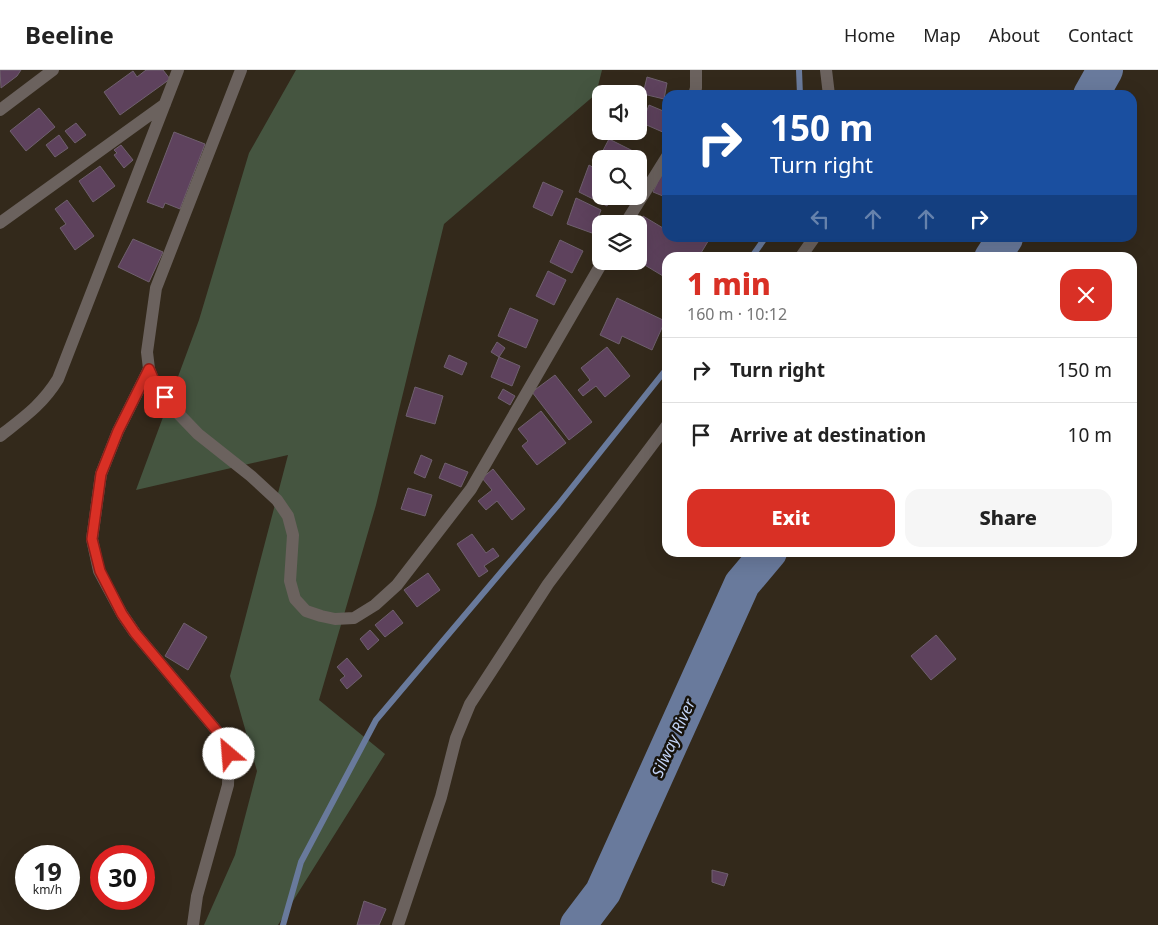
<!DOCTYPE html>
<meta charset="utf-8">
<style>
body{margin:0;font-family:"Noto Sans",sans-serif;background:#f6f6f6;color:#222;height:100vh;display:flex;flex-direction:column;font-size:19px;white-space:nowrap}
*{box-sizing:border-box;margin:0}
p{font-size:16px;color:#767676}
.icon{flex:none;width:28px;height:28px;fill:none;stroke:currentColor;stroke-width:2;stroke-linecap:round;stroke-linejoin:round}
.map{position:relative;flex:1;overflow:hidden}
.sheet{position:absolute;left:662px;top:182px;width:475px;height:305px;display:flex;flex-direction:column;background:#fff;border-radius:15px;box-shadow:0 5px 20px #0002}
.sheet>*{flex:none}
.hud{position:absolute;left:662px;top:20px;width:475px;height:152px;border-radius:15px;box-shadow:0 5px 20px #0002;background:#1a4fa0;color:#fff;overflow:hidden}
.buttons{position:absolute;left:592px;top:15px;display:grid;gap:10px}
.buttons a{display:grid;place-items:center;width:55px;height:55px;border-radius:10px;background:#fff;box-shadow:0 5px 20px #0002;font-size:25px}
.speed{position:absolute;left:15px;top:775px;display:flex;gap:10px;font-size:25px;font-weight:700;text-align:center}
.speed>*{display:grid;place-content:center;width:65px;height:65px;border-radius:50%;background:#fff;box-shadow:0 5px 20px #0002;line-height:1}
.speed small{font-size:12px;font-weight:400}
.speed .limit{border:8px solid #d22;background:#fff;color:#111}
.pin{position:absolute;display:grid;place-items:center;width:42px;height:42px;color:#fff;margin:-21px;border-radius:10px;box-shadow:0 2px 8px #0006}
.me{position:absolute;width:55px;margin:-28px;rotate:333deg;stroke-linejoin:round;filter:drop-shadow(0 0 4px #0008)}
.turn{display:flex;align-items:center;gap:18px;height:105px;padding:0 25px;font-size:22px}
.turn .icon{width:65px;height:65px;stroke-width:2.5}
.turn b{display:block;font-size:35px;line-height:42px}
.lanes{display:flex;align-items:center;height:48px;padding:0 25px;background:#0003;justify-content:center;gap:25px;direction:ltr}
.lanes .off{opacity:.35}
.round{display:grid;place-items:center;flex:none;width:52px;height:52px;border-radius:15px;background:#f6f6f6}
.summary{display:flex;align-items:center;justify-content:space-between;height:85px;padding:0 25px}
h1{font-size:30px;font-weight:800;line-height:38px;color:#d93025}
.cta{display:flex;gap:10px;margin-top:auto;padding:10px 25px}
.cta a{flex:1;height:58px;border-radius:15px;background:#d93025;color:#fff;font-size:20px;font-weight:800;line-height:58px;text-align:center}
.cta a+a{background:#f6f6f6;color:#222}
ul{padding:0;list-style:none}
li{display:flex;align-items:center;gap:15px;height:65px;padding:0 25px;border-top:1px solid #e0e0e0}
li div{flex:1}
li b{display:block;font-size:19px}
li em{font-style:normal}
header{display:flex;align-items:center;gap:30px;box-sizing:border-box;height:70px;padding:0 25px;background:#fff;border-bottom:1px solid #e0e0e0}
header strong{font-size:24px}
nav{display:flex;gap:28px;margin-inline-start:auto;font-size:18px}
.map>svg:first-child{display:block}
.green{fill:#455540}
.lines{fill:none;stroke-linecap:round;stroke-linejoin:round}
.stream{stroke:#697a9c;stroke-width:6}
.river{stroke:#697a9c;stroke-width:36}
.building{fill:#5e425d;stroke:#6f606e}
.street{stroke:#6b625e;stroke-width:12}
.route-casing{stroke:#8d1f18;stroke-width:12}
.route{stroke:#d93025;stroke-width:9}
.labels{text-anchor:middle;stroke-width:5;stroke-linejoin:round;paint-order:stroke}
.water-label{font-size:16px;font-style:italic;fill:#c2d3f6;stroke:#17130c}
</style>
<header>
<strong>Beeline</strong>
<nav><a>Home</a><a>Map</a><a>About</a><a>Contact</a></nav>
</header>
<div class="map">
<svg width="1158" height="855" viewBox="0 0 1158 855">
<rect width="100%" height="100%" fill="#33291b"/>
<path class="green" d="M296 0H602L596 24 444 154 376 435 319 630 385 684 278 855H204L235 785 257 701 230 606 288 385 136 420 199 250 249 83Z"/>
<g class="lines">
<path class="stream" d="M799 0 800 25
M751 188 765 168
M283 855 301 792 376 650 558 435 668 297"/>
<path class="river" d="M1091 25 1105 0
M992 188 1005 168
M578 855 603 822 742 514 769 482"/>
</g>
<path class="building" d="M0 0H21L17 6 1 18Z
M146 0H163L170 9 120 45 104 22 133 1 137 7Z
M647 7 667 13 664 29 643 24Z
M649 35 668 43V58L665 63 642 53Z
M39 38 55 57 26 81 10 61Z
M76 53 86 65 75 73 65 61Z
M174 62 205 74 180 139 165 133 163 138 147 132Z
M59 65 68 78 55 87 46 75Z
M609 69 641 85 639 90V89H601V94L597 92Z
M121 75 133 90 124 98 114 85 117 83 114 80Z
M589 95 601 102V126H612L607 136 579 122Z
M100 96 115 116 93 132 79 111Z
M663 101 668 103V128L653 122Z
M543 112 563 121 552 146 533 137Z
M576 128 601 140 592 163 567 154Z
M67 130 94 166 75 180 60 158 66 154 55 139Z
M643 146 668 161V168H679L682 169 683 168H710L701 183 709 188H668V209L638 191 639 154Z
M133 169 163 182 149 212 118 197Z
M560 170 583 181 572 203 550 192Z
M548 201 566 210 554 235 536 226Z
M617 228 665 251 652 280 622 266 619 274 600 265Z
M510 238 538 250 526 278 498 266Z
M497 272 505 278 499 287 491 282Z
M607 277 630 306 605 327 596 316 583 326 578 320 590 310 581 298Z
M449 285 467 293 462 305 444 297Z
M499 287 520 296 512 316 491 307Z
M555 305 592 352 569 370 532 322Z
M415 317 443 326 435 354 406 346Z
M503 319 515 326 510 335 498 328Z
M541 341 566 373 537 395 522 376 528 371 518 359Z
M421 385 432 390 425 408 414 403Z
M445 393 468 402 461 417 439 408Z
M493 399 525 439 512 450 497 431 486 440 478 431 492 420 482 408Z
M408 418 432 425 425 446 401 439Z
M472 464 486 483 493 478 499 486 484 496 488 501 479 507 457 474Z
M428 503 440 520 417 537 404 520Z
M393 540 403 553 385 567 375 555Z
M184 553 207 567 188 600 165 586Z
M370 560 379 570 368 580 360 569Z
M936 565 956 589 931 610 911 586Z
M347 588 362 606 347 619 340 610 345 606 337 597Z
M712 800 728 804 724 816 712 812Z
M364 831 386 839 379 855H357Z"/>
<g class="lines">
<path class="street" d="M241 0 156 218 147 282 149 299 155 315 174 339 198 364 251 406 277 430 288 446 293 465 290 511 295 529 306 541 321 546 335 549 354 548 375 535 397 515 471 419 603 191
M826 0 829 25
M694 25 696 18V0
M0 40 53 0
M0 153 165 34
M625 154 668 85
M800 188 814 168
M149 299 118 361 101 404 92 469 99 501 122 544 135 563 222 667 229 684 228 715 197 826 193 855
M0 366C24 347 42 335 58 309L178 0
M398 855 441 727 456 668 470 634 548 514 668 354"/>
</g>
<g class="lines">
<g class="route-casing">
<path id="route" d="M165 327 156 315 149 299 118 361 101 404 92 469 100 501 122 544 135 563 222 667 229 684"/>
</g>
<use href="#route" class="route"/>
</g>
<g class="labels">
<g class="water-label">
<text transform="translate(673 668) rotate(-66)" y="6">Silway River</text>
</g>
</g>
</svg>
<div class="buttons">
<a><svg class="icon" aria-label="sound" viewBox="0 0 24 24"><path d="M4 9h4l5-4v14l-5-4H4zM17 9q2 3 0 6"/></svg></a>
<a><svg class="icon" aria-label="search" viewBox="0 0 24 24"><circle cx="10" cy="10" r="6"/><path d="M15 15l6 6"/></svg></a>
<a><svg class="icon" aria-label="layers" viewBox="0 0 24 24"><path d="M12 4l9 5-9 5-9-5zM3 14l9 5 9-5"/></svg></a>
</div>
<div class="speed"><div>19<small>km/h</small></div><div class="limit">30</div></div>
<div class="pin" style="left:165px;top:327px;background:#d93025"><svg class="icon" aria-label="arrive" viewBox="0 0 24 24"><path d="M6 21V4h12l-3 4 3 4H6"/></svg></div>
<svg class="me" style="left:229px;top:684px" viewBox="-20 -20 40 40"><circle r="19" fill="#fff"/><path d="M0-13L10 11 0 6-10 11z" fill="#d93025"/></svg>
<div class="hud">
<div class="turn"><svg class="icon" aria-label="right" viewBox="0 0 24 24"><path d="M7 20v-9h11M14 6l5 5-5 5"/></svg><div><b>150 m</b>Turn right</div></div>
<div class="lanes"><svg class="icon off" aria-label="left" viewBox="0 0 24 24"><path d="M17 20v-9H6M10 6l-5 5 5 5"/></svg><svg class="icon off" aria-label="ahead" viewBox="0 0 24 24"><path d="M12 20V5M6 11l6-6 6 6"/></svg><svg class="icon off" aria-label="ahead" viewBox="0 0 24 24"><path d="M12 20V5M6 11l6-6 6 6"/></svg><svg class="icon" aria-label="right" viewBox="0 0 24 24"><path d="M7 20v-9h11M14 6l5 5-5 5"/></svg></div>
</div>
<section class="sheet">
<div class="summary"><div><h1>1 min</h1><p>160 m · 10:12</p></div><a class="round" style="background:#d93025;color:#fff"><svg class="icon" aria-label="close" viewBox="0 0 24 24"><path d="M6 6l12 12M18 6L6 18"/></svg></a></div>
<ul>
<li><svg class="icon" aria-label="right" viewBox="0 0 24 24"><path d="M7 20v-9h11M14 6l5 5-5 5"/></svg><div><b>Turn right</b></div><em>150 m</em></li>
<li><svg class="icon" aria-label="arrive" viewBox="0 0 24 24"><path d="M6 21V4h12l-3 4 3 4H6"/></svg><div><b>Arrive at destination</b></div><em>10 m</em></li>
</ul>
<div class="cta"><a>Exit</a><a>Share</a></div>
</section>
</div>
